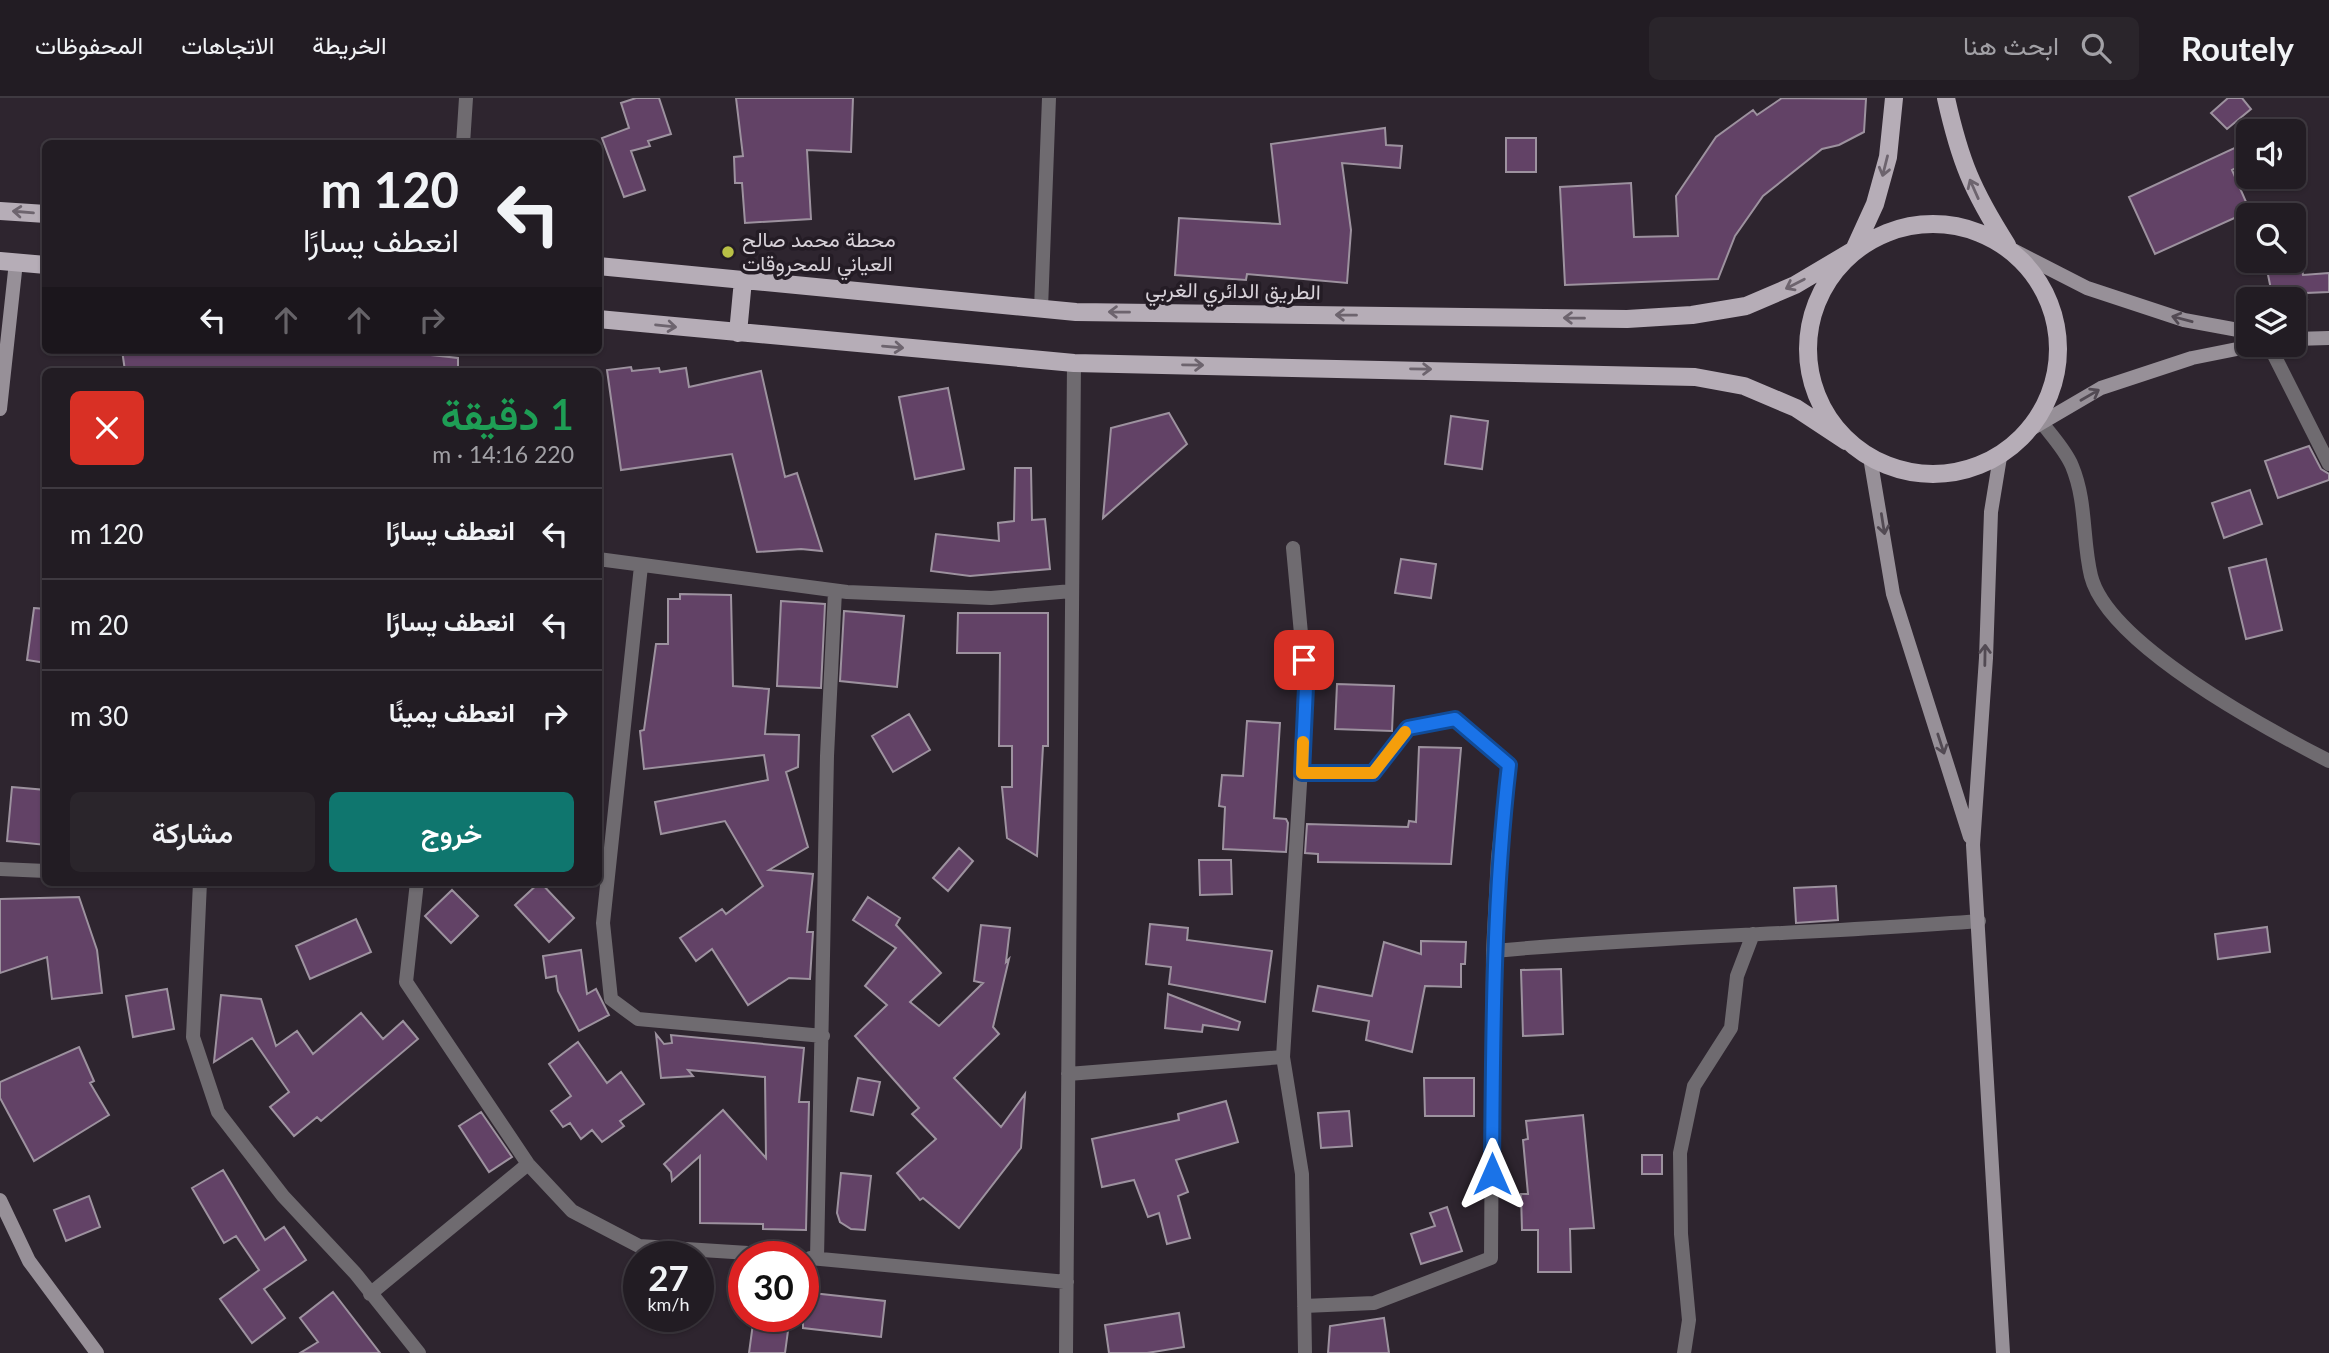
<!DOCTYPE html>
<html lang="ar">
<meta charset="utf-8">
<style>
body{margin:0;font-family:Lato,Vazirmatn,sans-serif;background:#2a252b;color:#f1f3f6;direction:rtl;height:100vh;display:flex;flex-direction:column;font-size:26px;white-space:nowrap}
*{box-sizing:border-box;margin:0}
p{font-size:23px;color:#a2a1a6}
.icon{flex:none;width:38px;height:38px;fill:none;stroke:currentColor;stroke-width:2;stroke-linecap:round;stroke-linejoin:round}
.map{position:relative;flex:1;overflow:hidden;direction:ltr}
.drawer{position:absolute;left:42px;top:270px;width:560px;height:518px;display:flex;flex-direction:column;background:#221c23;border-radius:10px;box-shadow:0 2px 5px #0004,0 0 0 2px #3f3a41;direction:rtl}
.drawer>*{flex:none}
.guide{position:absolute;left:42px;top:42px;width:560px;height:214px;border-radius:10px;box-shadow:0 2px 5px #0004,0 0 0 2px #3f3a41;direction:rtl;background:#221c23;color:#f1f3f6;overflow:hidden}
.tools{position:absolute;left:2236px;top:21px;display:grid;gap:14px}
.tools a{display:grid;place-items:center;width:70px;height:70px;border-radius:10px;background:#221c23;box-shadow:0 2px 5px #0004,0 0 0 2px #3f3a41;font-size:35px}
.speed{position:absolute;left:623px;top:1143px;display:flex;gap:14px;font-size:35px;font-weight:700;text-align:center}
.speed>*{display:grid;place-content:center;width:91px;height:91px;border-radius:50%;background:#221c23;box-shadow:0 2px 5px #0004,0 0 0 2px #3f3a41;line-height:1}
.speed small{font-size:18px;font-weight:400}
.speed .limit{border:10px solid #d22;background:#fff;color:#111}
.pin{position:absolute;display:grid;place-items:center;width:60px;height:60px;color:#fff;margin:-30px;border-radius:14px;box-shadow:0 4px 10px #0006}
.me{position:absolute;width:77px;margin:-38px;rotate:0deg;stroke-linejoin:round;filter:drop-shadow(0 0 5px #0008)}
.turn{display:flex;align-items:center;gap:24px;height:147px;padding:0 28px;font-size:32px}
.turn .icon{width:91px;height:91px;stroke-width:2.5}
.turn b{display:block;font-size:49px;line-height:60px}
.lanes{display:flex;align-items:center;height:66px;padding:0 28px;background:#0003;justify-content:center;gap:35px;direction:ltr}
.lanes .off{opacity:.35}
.round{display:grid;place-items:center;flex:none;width:74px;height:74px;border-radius:10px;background:#2a252b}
.summary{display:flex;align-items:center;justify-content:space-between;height:119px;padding:0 28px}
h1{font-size:42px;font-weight:600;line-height:52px;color:#1e9e55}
.primary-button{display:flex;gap:14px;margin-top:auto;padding:14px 28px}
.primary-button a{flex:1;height:80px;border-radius:10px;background:#0f766e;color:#fff;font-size:28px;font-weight:600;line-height:80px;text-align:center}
.primary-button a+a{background:#2a252b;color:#f1f3f6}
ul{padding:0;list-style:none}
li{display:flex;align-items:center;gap:21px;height:91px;padding:0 28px;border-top:2px solid #3f3a41}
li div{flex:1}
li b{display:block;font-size:26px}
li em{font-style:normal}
header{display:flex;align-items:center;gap:42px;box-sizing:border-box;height:98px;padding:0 35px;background:#221c23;border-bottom:2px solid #3f3a41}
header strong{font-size:33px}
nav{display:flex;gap:38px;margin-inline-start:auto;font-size:24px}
.search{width:490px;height:63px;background:#2a252b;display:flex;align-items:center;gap:18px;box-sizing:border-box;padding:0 24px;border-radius:10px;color:#a2a1a6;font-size:26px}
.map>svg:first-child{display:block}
.building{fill:#624266;stroke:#9d929f;stroke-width:2}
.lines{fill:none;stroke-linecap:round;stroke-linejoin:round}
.street{stroke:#6f6b70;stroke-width:14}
.secondary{stroke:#979098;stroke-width:14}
.primary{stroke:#b6adb7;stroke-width:18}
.oneway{stroke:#6d646e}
.oneway2{stroke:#524a53}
.route-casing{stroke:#114b97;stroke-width:18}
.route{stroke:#1a73e8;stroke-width:12}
.slow{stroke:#f59e0b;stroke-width:12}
.poi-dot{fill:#b9c046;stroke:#241c25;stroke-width:2.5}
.labels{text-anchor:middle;stroke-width:7;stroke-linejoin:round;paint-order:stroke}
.poi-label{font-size:21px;fill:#d7d1d8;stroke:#241c25;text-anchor:start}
.street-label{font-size:21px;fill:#d7d1d8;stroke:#241c25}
</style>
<header>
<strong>Routely</strong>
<div class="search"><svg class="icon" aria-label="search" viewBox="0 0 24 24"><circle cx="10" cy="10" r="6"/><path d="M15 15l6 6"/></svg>ابحث هنا</div>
<nav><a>الخريطة</a><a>الاتجاهات</a><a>المحفوظات</a></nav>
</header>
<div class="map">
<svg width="2329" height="1255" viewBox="0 0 2329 1255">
<rect width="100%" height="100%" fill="#2e252f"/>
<path class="building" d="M636 0H659L671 36 648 43 650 48 631 53 645 92 624 99 602 40 629 30 621 5Z
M736 0H853L851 54 807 52 811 121 745 125 742 85H735L734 59 743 58Z
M1782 0 1866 1 1864 34 1839 47 1822 51 1763 98 1735 138 1718 181 1565 187 1560 89 1631 85 1634 139 1678 138 1676 98 1716 39 1753 12 1757 17Z
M2228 0H2242L2251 11 2227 31 2211 15Z
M1385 30 1386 47 1402 48 1400 70 1342 65 1351 132 1347 185 1247 176 1246 182 1175 177 1179 120 1280 126 1271 46Z
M1506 40H1536V74H1506Z
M2243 46 2249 63 2232 72 2250 113 2155 156 2129 99Z
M2301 166 2303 177 2329 175V194L2306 195 2307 201H2273L2267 172Z
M122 252H385L458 260V273H125Z
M631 269 632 273 659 270 660 274 686 270 689 289 761 273 785 379 797 375 822 453 801 451 757 454 732 356 621 372 607 272Z
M948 290 964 371 915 381 899 299Z
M1169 315 1187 346 1103 420 1111 330Z
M1451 318 1488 323 1482 371 1445 366Z
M2309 348 2321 371 2329 376V382L2278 400 2265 363Z
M1015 370H1031L1032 422 1045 421 1050 471 970 478 931 473 936 436 999 443 998 425 1014 423Z
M2250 392 2262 426 2224 440 2212 405Z
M1401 461 1436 466 1431 500 1395 495Z
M2266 461 2282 532 2246 541 2229 470Z
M680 496 731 497 733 588 769 591 765 636 799 637 798 669 786 674 808 749 769 772 813 776 807 834H813L810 881 789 880 748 907 712 851 696 863 680 840 722 811 726 816 763 788 725 723 661 736 655 704 768 682 764 657 644 671 640 633 644 632 656 546H668V501H680Z
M781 503 825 506 821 590 777 588Z
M34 510 46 511V565L27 562Z
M844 513 904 518 897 589 840 583Z
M958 515H1048V648H1043L1037 758 1007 740 1002 689H1012V648H999L1000 555H957Z
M1337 586 1394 588 1392 633 1335 631Z
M909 616 930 652 893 674 872 638Z
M1247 623 1280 625 1274 720 1286 721 1288 725 1286 754 1223 751 1225 709 1219 708 1222 677 1243 678Z
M1419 649 1461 650 1451 766 1318 764V756L1305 755 1307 726 1408 729 1409 723 1416 724Z
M12 689 46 692V747L7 743Z
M959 750 973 763 948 793 933 780Z
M1199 762H1231L1232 796 1200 797Z
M540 784 574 820 549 844 515 807Z
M1836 788 1838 822 1796 825 1794 790Z
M452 792 478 818 451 845 425 818Z
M79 799 97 852 102 895 52 901 47 859 0 875V801Z
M868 799 900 820 896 827 941 875 910 904 939 928 983 885 974 883 981 827 1010 830 1006 864 1009 861 993 929 999 936 954 980 1001 1029 1025 996 1021 1050 959 1130 923 1100 920 1102 897 1075 936 1041 912 1016 919 1010 855 938 887 907 865 888 896 850 853 822Z
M356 821 371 854 310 881 296 848Z
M1150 826 1188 830 1187 842 1272 853 1265 904 1169 886 1171 869 1146 866Z
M2267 829 2270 854 2218 861 2215 836Z
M1421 843 1466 844 1465 866H1461V889L1425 888 1412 954 1366 942 1369 923 1313 913 1318 888 1372 898 1384 844 1421 856Z
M581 852 587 896 596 891 609 917 579 933 558 893 556 878 546 880 543 858Z
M1561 871 1563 936 1523 938 1521 872Z
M167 891 174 931 133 939 126 898Z
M1168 896 1240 924 1238 932 1203 927 1202 934 1165 930Z
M221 897 261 901 276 948 297 933 313 956 361 915 383 941 403 923 418 941 321 1023 317 1019 294 1038 270 1009 289 994 252 940 214 964Z
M656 936 664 946 672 945 671 937 804 950 799 1004H809L806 1132 763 1131V1126L700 1125V1058L672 1083 671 1074 664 1066 723 1012 766 1060 765 979 688 972 693 978 661 980Z
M578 944 607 985 621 974 644 1006 620 1023 624 1028 602 1044 592 1032 581 1041 570 1025 563 1029 551 1013 571 998 549 966Z
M79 949 94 983 90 985 109 1017 34 1063 0 1000V984Z
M858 980 880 984 873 1017 851 1013Z
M1424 980H1474V1018H1425Z
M1226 1003 1238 1044 1176 1062 1188 1094 1178 1098 1190 1140 1167 1146 1159 1115 1148 1119 1134 1082 1102 1089 1092 1041 1179 1022 1178 1016Z
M1349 1013 1352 1048 1321 1050 1318 1015Z
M481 1014 512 1059 489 1074 459 1028Z
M1583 1017 1594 1130 1570 1131 1571 1174H1538V1132H1522L1521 1096H1528L1523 1042 1528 1041 1526 1023Z
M1642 1057H1662V1076H1642Z
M223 1072 265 1142 284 1129 306 1162 264 1191 285 1220 252 1245 220 1201 259 1172 236 1138 224 1145 192 1090Z
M841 1075 871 1078 865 1132 851 1131 840 1124 837 1115Z
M89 1098 100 1129 66 1143 54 1112Z
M1447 1109 1462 1153 1421 1166 1411 1136 1435 1128 1430 1115Z
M333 1194 380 1255H300L318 1244 300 1220Z
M803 1194 885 1203 881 1239 803 1230Z
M1179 1215 1184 1249 1147 1255H1109L1105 1227Z
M754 1218H790L785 1255H749Z
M1384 1220 1389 1255H1328L1330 1228Z"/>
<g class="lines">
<path class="street" d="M463 46 466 0
M1041 211 1049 0
M2269 247 2329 366
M2042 325C2052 338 2066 353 2072 368 2087 404 2082 441 2091 478 2108 546 2267 631 2329 663
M1293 450 1306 589 1283 959 1302 1076 1305 1255
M598 461 847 494 991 500 1072 493
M641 468 603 825 611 901 638 921 823 938
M1302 675H1373L1407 630 1455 621 1509 667 1498 759 1493 853
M0 771 46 773
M200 784 193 939 218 1014 283 1098 355 1175 419 1255
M417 784 406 884 528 1066 572 1113 639 1148 797 1158
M1068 976 1283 959
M810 1160 1067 1184
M817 1160 827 658 835 493
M370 1196 528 1066
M1304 1208 1374 1205 1491 1160 1493 853C1655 838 1817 836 1979 823
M1066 1255 1074 265
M1684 1255 1689 1222 1681 1136 1680 1055 1694 988 1731 930 1737 878 1753 836"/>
<path class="secondary" d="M2009 150 2087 190 2184 222 2249 234
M2294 241 2329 240
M0 311 16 164
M2031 331 2101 290 2192 260 2257 247
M1870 359 1893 496 1970 739
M2000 359 1991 414 1986 560 1973 747 2003 1255
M0 1102 29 1163 97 1255"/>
<path class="primary" d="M1946 0C1960 63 1972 92 2007 147
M0 113 46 116
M1808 251a125 125 0 1 1 250 0a125 125 0 1 1-250 0Z
M0 163 46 167
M598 168 1076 214 1627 221 1692 217 1746 208 1795 187 1854 152 1875 106 1888 59 1894 0
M598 221 1074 265 1695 279 1744 288 1796 310 1846 343
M738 235 743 182"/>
</g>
<defs><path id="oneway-shaft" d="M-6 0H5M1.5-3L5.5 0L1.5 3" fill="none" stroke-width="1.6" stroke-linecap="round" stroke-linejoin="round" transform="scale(1.75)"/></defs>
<g class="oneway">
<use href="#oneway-shaft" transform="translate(1885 68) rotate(104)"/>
<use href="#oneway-shaft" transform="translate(1974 91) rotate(-114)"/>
<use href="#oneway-shaft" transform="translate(23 114) rotate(-175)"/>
<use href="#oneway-shaft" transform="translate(1795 186) rotate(153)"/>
<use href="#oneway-shaft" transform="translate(1119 214) rotate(-179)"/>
<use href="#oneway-shaft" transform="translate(1346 217) rotate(-179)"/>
<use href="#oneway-shaft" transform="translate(1574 220) rotate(-179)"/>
<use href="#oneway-shaft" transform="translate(666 228) rotate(6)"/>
<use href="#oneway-shaft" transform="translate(893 249) rotate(5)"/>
<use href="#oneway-shaft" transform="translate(1193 267) rotate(1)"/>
<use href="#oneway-shaft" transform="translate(1421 271) rotate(1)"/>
</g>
<g class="oneway2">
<use href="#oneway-shaft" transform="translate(2182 221) rotate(-165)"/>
<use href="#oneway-shaft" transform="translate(2090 297) rotate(-30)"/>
<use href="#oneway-shaft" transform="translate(1883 426) rotate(81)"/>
<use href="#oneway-shaft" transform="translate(1985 557) rotate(-89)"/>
<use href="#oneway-shaft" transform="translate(1941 646) rotate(72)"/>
</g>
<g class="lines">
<g class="route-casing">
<path id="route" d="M1304 562 1306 589 1302 675H1373L1408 630 1455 621 1509 667C1493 803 1493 939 1492 1076"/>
</g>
<use href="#route" class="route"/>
<path class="slow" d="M1303 644 1302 675H1373L1405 634"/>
</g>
<circle class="poi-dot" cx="728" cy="154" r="7"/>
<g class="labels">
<g class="poi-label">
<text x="742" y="149">محطة محمد صالح<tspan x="742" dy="24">العياني للمحروقات</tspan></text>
</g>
<g class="street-label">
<text transform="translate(1233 193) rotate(1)" y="7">الطريق الدائري الغربي</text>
</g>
</g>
</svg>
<div class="tools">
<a><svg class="icon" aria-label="sound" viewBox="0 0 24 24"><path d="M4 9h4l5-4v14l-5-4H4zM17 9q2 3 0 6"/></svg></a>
<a><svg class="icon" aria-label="search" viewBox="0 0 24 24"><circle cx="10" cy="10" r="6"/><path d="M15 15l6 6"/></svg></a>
<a><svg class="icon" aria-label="layers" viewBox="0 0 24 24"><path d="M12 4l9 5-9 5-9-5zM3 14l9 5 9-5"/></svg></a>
</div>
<div class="speed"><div>27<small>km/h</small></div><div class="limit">30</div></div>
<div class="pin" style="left:1304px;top:562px;background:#d93025"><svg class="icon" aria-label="arrive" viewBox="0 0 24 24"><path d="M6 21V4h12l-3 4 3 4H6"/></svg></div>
<svg class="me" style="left:1492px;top:1076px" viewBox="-20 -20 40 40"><path d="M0-17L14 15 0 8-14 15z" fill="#1a73e8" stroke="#fff" stroke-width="4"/></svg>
<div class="guide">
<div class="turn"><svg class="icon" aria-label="left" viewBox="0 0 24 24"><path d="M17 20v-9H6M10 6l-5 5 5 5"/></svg><div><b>120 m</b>انعطف يسارًا</div></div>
<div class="lanes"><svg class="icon" aria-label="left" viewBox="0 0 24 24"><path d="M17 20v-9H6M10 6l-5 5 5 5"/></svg><svg class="icon off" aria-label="ahead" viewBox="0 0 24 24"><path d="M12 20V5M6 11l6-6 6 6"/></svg><svg class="icon off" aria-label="ahead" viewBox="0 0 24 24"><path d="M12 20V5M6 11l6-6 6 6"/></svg><svg class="icon off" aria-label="right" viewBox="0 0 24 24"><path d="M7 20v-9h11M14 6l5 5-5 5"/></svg></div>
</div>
<section class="drawer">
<div class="summary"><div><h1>1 دقيقة</h1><p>220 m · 14:16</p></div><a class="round" style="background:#d93025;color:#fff"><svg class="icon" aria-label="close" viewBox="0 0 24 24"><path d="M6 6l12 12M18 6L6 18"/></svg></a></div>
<ul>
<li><svg class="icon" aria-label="left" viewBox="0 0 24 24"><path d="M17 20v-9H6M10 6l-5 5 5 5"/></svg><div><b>انعطف يسارًا</b></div><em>120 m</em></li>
<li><svg class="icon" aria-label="left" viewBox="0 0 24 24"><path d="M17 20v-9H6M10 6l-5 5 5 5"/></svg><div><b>انعطف يسارًا</b></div><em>20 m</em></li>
<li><svg class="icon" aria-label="right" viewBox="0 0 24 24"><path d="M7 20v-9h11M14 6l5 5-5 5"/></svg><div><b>انعطف يمينًا</b></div><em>30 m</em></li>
</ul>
<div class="primary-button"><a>خروج</a><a>مشاركة</a></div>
</section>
</div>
